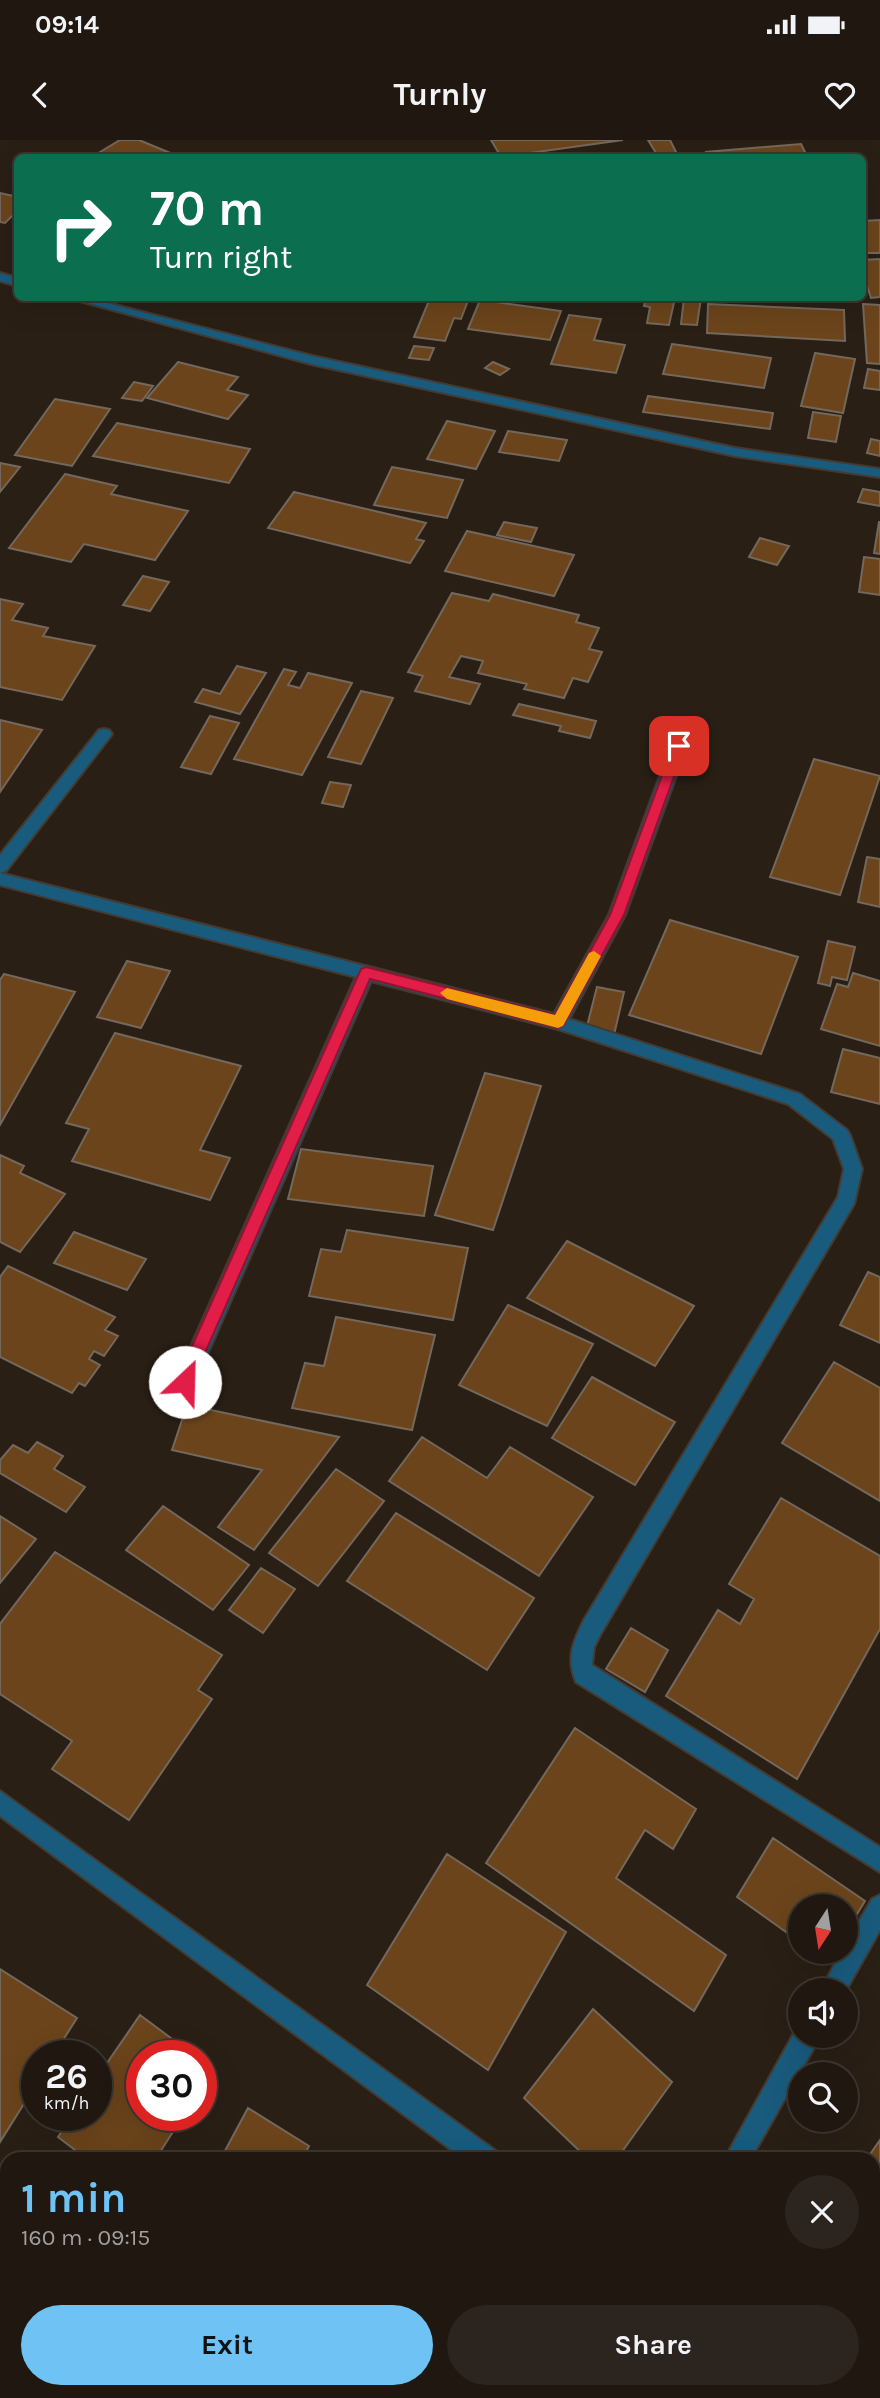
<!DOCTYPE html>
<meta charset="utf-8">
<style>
body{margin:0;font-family:Karla,sans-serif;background:#2c241e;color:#f1f3f6;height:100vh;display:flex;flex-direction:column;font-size:26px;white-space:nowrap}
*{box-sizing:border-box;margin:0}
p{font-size:23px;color:#a19f9f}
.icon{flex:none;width:38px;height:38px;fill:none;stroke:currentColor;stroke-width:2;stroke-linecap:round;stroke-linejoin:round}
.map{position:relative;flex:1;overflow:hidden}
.details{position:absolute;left:0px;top:2012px;width:880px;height:247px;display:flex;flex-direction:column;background:#1f1710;border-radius:21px 21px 0 0;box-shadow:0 7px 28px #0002,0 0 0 2px #3c3630}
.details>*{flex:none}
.top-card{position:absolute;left:14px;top:14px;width:852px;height:147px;border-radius:10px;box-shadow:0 7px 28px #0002,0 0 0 2px #3c3630;background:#0b6e4f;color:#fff;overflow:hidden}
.needle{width:46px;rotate:192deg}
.buttons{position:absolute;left:788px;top:1754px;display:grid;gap:14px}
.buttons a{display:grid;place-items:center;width:70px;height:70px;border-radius:50%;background:#1f1710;box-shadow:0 7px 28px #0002,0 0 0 2px #3c3630;font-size:35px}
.speed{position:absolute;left:21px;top:1900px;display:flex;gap:14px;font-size:35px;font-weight:700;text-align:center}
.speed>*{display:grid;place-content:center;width:91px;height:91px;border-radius:50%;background:#1f1710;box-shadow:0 7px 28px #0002,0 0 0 2px #3c3630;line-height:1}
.speed small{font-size:18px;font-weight:400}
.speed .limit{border:10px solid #d22;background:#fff;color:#111}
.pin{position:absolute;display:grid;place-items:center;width:60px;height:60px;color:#fff;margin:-30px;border-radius:14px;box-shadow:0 4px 10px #0006}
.me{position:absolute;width:77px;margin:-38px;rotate:24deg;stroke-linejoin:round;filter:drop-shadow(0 0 5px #0008)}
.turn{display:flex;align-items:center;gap:24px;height:147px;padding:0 21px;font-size:32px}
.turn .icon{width:91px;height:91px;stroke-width:2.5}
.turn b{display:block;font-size:49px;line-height:60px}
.round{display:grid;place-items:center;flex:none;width:74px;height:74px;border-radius:37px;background:#2c241e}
.overview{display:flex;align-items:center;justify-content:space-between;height:119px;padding:0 21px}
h1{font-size:42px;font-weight:700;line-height:52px;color:#6ec2f4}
.button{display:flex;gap:14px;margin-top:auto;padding:14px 21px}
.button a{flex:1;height:80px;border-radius:42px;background:#6ec2f4;color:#111;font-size:28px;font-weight:700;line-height:80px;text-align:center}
.button a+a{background:#2c241e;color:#f1f3f6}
.status{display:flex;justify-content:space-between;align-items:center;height:49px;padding:0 35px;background:#1f1710;direction:ltr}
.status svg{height:19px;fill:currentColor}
header{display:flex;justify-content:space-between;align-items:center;height:91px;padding:0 21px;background:#1f1710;font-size:32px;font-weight:700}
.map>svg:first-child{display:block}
.building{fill:#6b441b;stroke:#74685d;stroke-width:2}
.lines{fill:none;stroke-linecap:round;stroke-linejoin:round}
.service-casing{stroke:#443a30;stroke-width:4}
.minor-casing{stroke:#443a30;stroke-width:4}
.service{fill:#195b7d;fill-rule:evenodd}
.minor{fill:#195b7d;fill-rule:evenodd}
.route{fill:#e11d48;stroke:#92132f;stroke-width:2}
.slow{fill:#f59e0b}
</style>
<div class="status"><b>09:14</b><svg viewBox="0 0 49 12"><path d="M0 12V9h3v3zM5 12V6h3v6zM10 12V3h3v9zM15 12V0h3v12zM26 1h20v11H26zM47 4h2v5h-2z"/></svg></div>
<header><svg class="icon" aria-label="back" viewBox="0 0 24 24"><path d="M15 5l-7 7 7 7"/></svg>Turnly<svg class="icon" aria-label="heart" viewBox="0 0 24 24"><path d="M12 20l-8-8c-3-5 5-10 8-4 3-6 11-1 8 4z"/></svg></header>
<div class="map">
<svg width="880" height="2258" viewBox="0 0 880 2258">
<rect width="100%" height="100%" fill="#291f15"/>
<path class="building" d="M120 0H139L180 17 102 18 95 15Z
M491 0H623L501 17Z
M648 0H670L678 16 659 18Z
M801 4 808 18H708L706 12Z
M0 53 18 57V70L5 83 0 82Z
M880 80V113H863V81Z
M880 119V157L871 158 863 133V120Z
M430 158H469L461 179 454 178 445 201 414 197Z
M646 158H675L669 185 647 183 650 167 644 166Z
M684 158H701L697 185 681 184Z
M480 160 561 171 550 200 468 189Z
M708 164 844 170 845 201 707 193Z
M863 164 880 165V224L867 223Z
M569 175 601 179 594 200 625 205 616 233 551 224Z
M672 204 771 218 764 248 663 234Z
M414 206 434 208 429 220 409 218Z
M815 213 855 219 843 273 801 266Z
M178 222 238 237 227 250 248 255 228 279 147 258Z
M493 222 509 229 500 235 485 228Z
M868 229 880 231V250L864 248Z
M134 242 153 246 142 261 122 258Z
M648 256 773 273 770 289 643 272Z
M55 259 110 269 72 326 15 315Z
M813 272 841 276 836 302 808 298Z
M447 281 495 291 476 329 427 319Z
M117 283 250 309 229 343 93 316Z
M508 291 567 300 559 321 499 312Z
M871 299 880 301V316L867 313Z
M0 323 20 327 0 352Z
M392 327 463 340 447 378 374 365Z
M65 334 117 346 111 354 188 371 155 420 84 404 71 422 9 408Z
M863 349 880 352V366L858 362Z
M294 352 426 383 416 399 424 401 410 423 268 388Z
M504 382 537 388 531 402 497 395Z
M879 382H880V414L874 413Z
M467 391 574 415 554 456 445 431Z
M760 398 789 406 777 425 749 417Z
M864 417 880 419V455L859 452Z
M143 436 169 442 150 471 123 465Z
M452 453 489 461 493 454 579 475 576 482 599 488 589 509 602 512 588 542 573 538 564 558 524 549 527 544 478 533 483 521 461 516 449 537 480 544 470 564 415 551 423 536 408 532Z
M0 459 23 464 12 480 48 488 43 496 95 506 62 560 0 547Z
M237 526 266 533 240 574 195 562 203 549 220 554Z
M284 529 296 532 288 545 300 548 308 533 352 543 302 635 234 619Z
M361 551 393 558 361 624 328 617Z
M519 564 596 581 590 598 559 591 561 586 513 575Z
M210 576 239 583 211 634 181 627Z
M0 580 42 590 0 652Z
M814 619 880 636 840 755 770 737Z
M330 642 351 645 343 667 322 663Z
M867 717 880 719V767L858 762Z
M670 780 798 817 761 914 629 875Z
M828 801 855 807 847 840 832 837 830 846 818 843Z
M127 821 170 831 141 888 97 877Z
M853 833 880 841V906L821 889 837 844 848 847Z
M4 834 75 852 0 985V840Z
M597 847 624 852 614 895 586 890Z
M115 893 241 926 200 1010 230 1018 210 1060 72 1021 89 989 66 983Z
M843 909 880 918V964L831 952Z
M485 933 541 946 493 1090 435 1075Z
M301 1009 433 1026 424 1076 288 1059Z
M0 1015 24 1026 20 1033 65 1054 20 1112 0 1102Z
M347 1090 468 1108 453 1180 309 1156 321 1109 341 1112Z
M74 1092 146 1119 127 1150 54 1123Z
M567 1101 694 1166 655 1226 527 1158Z
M8 1126 115 1177 105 1190 118 1196 104 1216 94 1211 89 1219 100 1225 85 1246 79 1243 72 1253 0 1217V1137Z
M868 1132 880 1137V1203L840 1185Z
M508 1165 593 1204 547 1286 459 1245Z
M336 1177 435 1195 412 1290 292 1268 305 1223 324 1226Z
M834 1222 880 1248V1361L782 1303Z
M592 1237 675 1282 635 1345 552 1298Z
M187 1265 339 1297 254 1410 218 1387 262 1330 172 1310Z
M422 1297 487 1338 510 1307 593 1357 539 1436 389 1341Z
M37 1302 63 1316 54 1329 85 1347 66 1372 0 1333V1320L13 1305 28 1313Z
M336 1329 384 1361 318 1446 269 1413Z
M781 1358 880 1416V1489L797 1639 666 1556 718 1470 740 1484 754 1459 729 1444Z
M163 1366 249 1425 213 1470 126 1410Z
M396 1373 534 1458 487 1530 347 1441Z
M0 1376 36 1399 0 1443Z
M55 1412 222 1515 198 1550 212 1559 129 1680 52 1629 72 1601 0 1554V1484Z
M261 1428 295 1449 263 1493 229 1470Z
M631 1488 668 1510 645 1552 606 1529Z
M575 1588 696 1669 673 1709 645 1690 616 1738 726 1815 694 1871 486 1723Z
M773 1698 865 1761 845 1794V1766H800V1802L737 1757Z
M447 1714 566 1792 488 1930 367 1845Z
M813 1811H835L829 1822Z
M0 1829 77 1878 53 1916H37V1943L0 2002Z
M593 1869 672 1942 616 2020H589L524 1958Z
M140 1875 195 1916H142V1976H183L155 2020H88L58 1997 72 1976H96V1939Z
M201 1921 212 1929 201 1947Z
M248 1968 309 2006 302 2020H220Z
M880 2000V2086L873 2080V2020H866Z
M0 2072 7 2076V2161L0 2173Z
M7 2193V2252H22L19 2258H0V2205Z
M876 2207 880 2211V2258H852L847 2252H873V2211Z
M97 2252H256L265 2258H94Z"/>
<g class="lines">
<g class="service-casing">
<path id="service" d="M104 589 109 590 112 594 109 598 6 731 0 733V715L99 590Z"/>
</g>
<g class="minor-casing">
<path id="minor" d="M0 133 18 138V146L0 141Z
M69 158H88L312 216 735 308 880 329V337L735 316 311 224Z
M679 601 687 606 625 775 569 879 800 954 847 990 850 995 862 1029 854 1064 600 1495 594 1507 592 1525 880 1707V1732L576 1542C566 1518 573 1502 584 1480L838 1057 844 1029 833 999 788 964 558 889 371 841 195 1242 192 1248 185 1251 178 1248 175 1242 356 837 0 745V733L554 874 609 775 671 606Z
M0 1651 496 2011 499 2020H465L0 1676Z
M880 1755V1790L845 1852V1850H821L842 1811H845V1805L872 1759Z
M798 1886 800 1895H819L816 1904 750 2020H724Z
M620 2252H650L648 2258H617Z"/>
</g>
<use href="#service" class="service"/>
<use href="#minor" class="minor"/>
</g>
<path class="route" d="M679 601 685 606 624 775 563 886 558 888 370 839 190 1247 185 1249 179 1247 176 1242 361 829 366 827 555 875 610 775 673 606Z"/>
<path class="slow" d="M594 811 601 816 563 886 558 888 447 859 440 853 447 848 555 875 589 813Z"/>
</svg>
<div class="buttons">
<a><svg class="needle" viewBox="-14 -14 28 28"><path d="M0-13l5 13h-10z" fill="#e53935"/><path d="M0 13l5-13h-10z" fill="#a19f9f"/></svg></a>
<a><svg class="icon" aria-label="sound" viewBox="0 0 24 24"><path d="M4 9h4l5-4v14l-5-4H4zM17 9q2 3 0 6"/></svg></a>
<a><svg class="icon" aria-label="search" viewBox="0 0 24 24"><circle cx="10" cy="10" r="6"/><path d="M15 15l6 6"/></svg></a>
</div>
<div class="speed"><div>26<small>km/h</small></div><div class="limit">30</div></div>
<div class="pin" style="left:679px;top:606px;background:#d93025"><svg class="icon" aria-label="arrive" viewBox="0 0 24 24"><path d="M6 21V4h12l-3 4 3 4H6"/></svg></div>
<svg class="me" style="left:185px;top:1242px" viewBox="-20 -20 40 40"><circle r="19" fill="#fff"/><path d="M0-13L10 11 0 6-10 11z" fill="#e11d48"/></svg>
<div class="top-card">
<div class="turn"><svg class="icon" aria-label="right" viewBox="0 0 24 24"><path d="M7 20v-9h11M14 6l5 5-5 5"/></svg><div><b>70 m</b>Turn right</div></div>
</div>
<section class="details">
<div class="overview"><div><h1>1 min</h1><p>160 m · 09:15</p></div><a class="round"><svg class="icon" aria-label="close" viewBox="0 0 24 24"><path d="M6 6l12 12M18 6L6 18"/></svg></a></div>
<div class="button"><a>Exit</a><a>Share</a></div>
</section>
</div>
